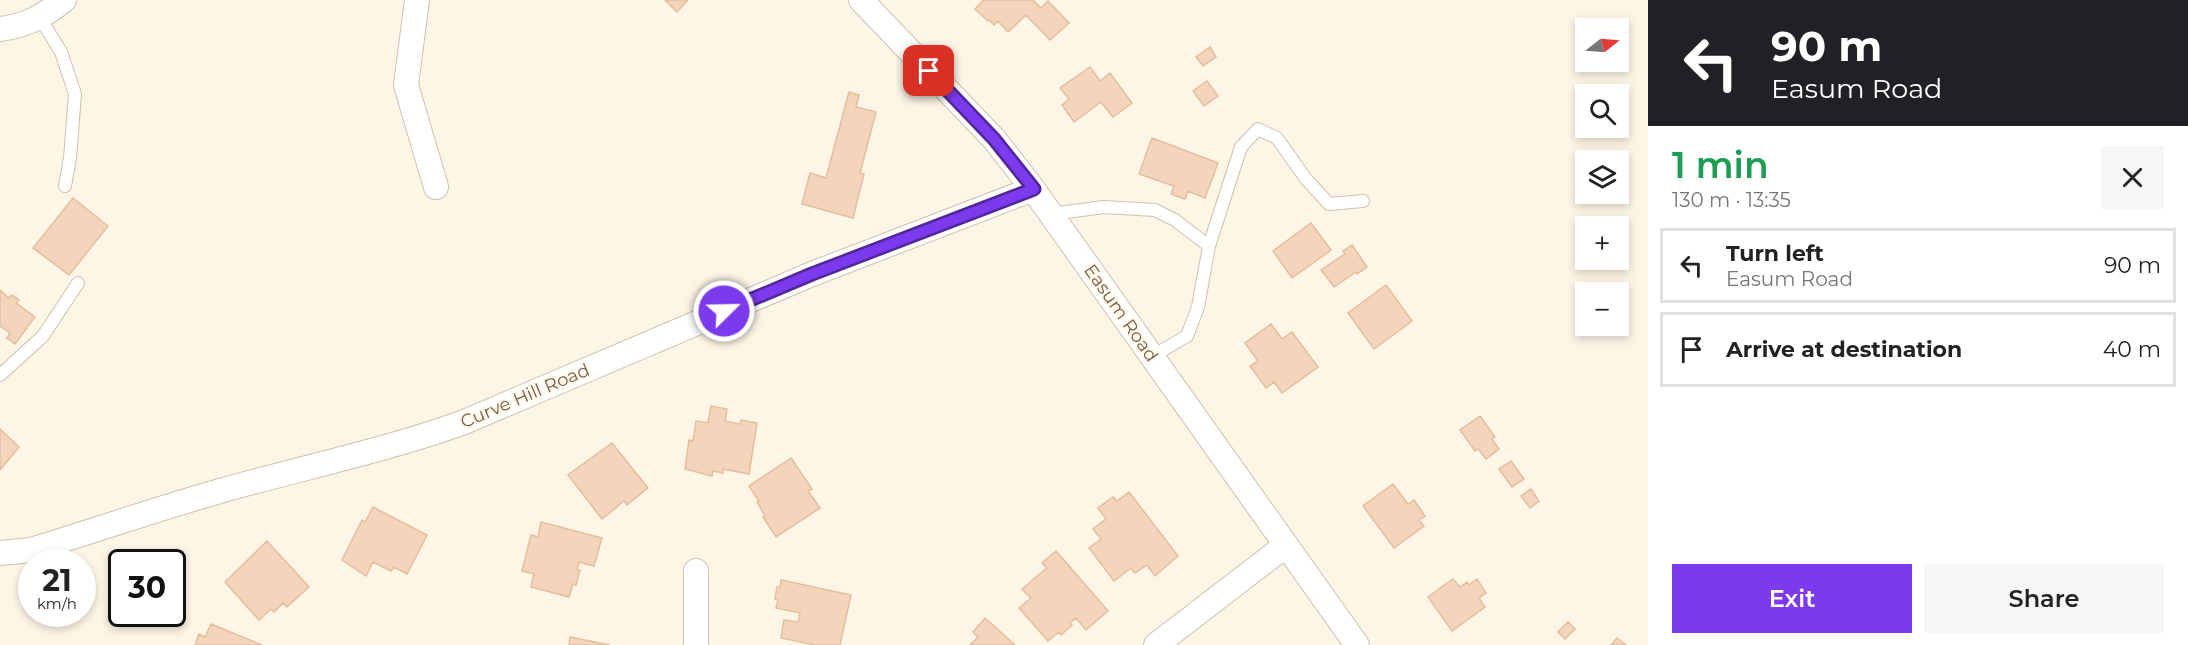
<!DOCTYPE html>
<meta charset="utf-8">
<style>
body{margin:0;font-family:Montserrat,sans-serif;background:#f6f6f6;color:#222;height:100vh;display:flex;flex-direction:column;font-size:22px;white-space:nowrap}
*{box-sizing:border-box;margin:0}
p{font-size:20px;color:#767676}
.icon{flex:none;width:33px;height:33px;fill:none;stroke:currentColor;stroke-width:2;stroke-linecap:round;stroke-linejoin:round}
.map{position:relative;flex:1;overflow:hidden}
.details{display:flex;flex-direction:column;background:#fff;width:540px}
.details>*{flex:none}
.hud{background:#202124;color:#fff;overflow:hidden}
.needle{width:39px;rotate:73deg}
.controls{position:absolute;left:1575px;top:18px;display:grid;gap:12px}
.controls a{display:grid;place-items:center;width:54px;height:54px;border-radius:0px;background:#fff;box-shadow:0 3px 9px #0003;font-size:30px}
.speed{position:absolute;left:18px;top:549px;display:flex;gap:12px;font-size:30px;font-weight:700;text-align:center}
.speed>*{display:grid;place-content:center;width:78px;height:78px;border-radius:50%;background:#fff;box-shadow:0 3px 9px #0003;line-height:1}
.speed small{font-size:15px;font-weight:400}
.speed .limit{border:3px solid #111;border-radius:9px;background:#fff;color:#111}
.pin{position:absolute;display:grid;place-items:center;width:51px;height:51px;color:#fff;margin:-26px;border-radius:12px;box-shadow:0 3px 9px #0006}
.me{position:absolute;width:66px;margin:-33px;rotate:67deg;stroke-linejoin:round;filter:drop-shadow(0 0 4px #0008)}
.turn{display:flex;align-items:center;gap:21px;height:126px;padding:0 24px;font-size:27px}
.turn .icon{width:78px;height:78px;stroke-width:2.5}
.turn b{display:block;font-size:42px;line-height:51px}
.round{display:grid;place-items:center;flex:none;width:63px;height:63px;border-radius:0px;background:#f6f6f6}
.headline{display:flex;align-items:center;justify-content:space-between;height:102px;padding:0 24px}
h1{font-size:36px;font-weight:600;line-height:45px;color:#1e9e55}
.button{display:flex;gap:12px;margin-top:auto;padding:12px 24px}
.button a{flex:1;height:69px;border-radius:0px;background:#7c3aed;color:#fff;font-size:24px;font-weight:600;line-height:69px;text-align:center}
.button a+a{background:#f6f6f6;color:#222}
ul{padding:0;list-style:none}
li{display:flex;align-items:center;gap:18px;height:75px;margin:0 12px 9px;padding:0 12px;border:3px solid #e0e0e0;border-radius:0px}
li div{flex:1}
li b{display:block;font-size:22px}
li em{font-style:normal}
main{display:flex;flex:1;min-height:0}
.map>svg:first-child{display:block}
.building{fill:#f3d5bc;stroke:#e6bd9b;stroke-width:1.5}
.lines{fill:none;stroke-linecap:round;stroke-linejoin:round}
.service-casing{stroke:#d1c0ad;stroke-width:14}
.minor-casing{stroke:#d1c0ad;stroke-width:26}
.service{stroke:#fff;stroke-width:12}
.minor{stroke:#fff;stroke-width:24}
.route-casing{stroke:#51269a;stroke-width:15}
.route{stroke:#7c3aed;stroke-width:10}
.labels{text-anchor:middle;stroke-width:5;stroke-linejoin:round;paint-order:stroke}
.street-label{font-size:18px;fill:#775c49;stroke:#fff9ec}
</style>
<main>
<div class="map">
<svg width="1648" height="645" viewBox="0 0 1648 645">
<rect width="100%" height="100%" fill="#fdf5e5"/>
<path class="building" d="M665 0H688L677 12Z
M984 0H1033L1041 8 1048 1 1069 23 1050 40 1026 15 1008 32 998 21 994 25 989 20 988 21 975 9Z
M1210 47 1216 57 1203 66 1196 57Z
M1090 67 1100 81 1110 73 1132 103 1113 117 1101 102 1074 122 1062 105 1069 99 1060 88Z
M1207 81 1218 96 1204 106 1193 91Z
M849 92 859 95 856 107 876 112 860 173 864 174 853 218 802 204 810 173 826 178Z
M1152 138 1218 163 1205 198 1188 191 1185 199 1171 194 1174 186 1139 174Z
M73 198 108 226 69 275 33 248Z
M1311 223 1331 250 1292 278 1273 251Z
M1352 245 1367 267 1357 274 1356 272 1334 287 1321 270 1345 254 1343 251Z
M1386 285 1412 321 1374 349 1348 313Z
M0 290 9 298 12 295 19 300 16 303 35 317 15 344 7 338 10 333 0 326Z
M1271 324 1282 339 1292 332 1318 367 1282 393 1274 382 1266 388 1250 366 1258 361 1245 343Z
M711 406 727 409 725 421 740 424 741 420 757 423 749 474 723 469V473L713 471 712 476 685 469 689 440 693 441 696 421 708 423Z
M1480 416 1495 437 1492 439 1499 449 1486 459 1478 449 1475 451 1460 430Z
M0 429 19 447 0 470Z
M612 443 648 488 627 505 624 501 602 519 568 475Z
M791 458 812 489 808 491 820 508 776 537 763 517 765 516 757 502 759 501 749 486Z
M1511 461 1524 479 1512 487 1499 469Z
M1393 484 1408 504 1414 500 1425 516 1419 520 1424 526 1394 548 1363 506Z
M1531 489 1539 501 1530 508 1521 496Z
M1129 492 1178 556 1155 576 1147 565 1135 573 1131 568 1114 581 1089 548 1101 539 1093 529 1106 519 1098 508 1113 497 1117 501Z
M373 507 427 535 407 574 394 567 391 571 373 562 366 576 342 560 362 520 365 522Z
M541 522 602 538 594 566 579 562 577 570H580L576 585 573 584 569 597 531 587 534 574 522 571 531 535 538 537Z
M267 541 309 587 287 607 283 603 274 612 271 609 259 620 225 582Z
M1056 551 1108 611 1086 630 1076 618 1070 623 1072 625 1061 635 1059 632 1048 641 1019 608 1031 598 1022 589 1047 568 1042 563Z
M1453 579 1460 587 1467 582 1469 585 1477 579 1486 593 1479 598 1485 607 1452 631 1428 597Z
M781 580 851 595 840 645H815L781 638 784 620 798 622 800 613 776 608 778 600 775 599 777 587H780Z
M985 618 1015 645H970L978 637 973 632Z
M1568 622 1575 629 1565 639 1558 632Z
M211 624 262 645H195L199 634 205 637Z
M570 637 610 645H569Z
M1617 638 1626 645H1611Z"/>
<g class="lines">
<g class="service-casing">
<path id="service" d="M40 18 61 52 75 94 70 158 65 186
M1051 214 1104 207 1155 210 1175 220 1209 246
M1151 357 1187 336 1198 307 1209 246 1241 147 1258 129 1277 138 1306 179 1329 204 1363 201
M0 375 43 336 78 283"/>
</g>
<g class="minor-casing">
<path id="minor" d="M417 0 406 85 436 187
M861 0 994 139 1033 189 1357 645
M0 29C26 26 44 16 64 0
M0 553 31 550C94 531 156 509 220 491 301 468 383 451 462 423L812 274 1033 189
M696 571V645
M1156 645 1285 546"/>
</g>
<use href="#service" class="service"/>
<use href="#minor" class="minor"/>
</g>
<g class="lines">
<g class="route-casing">
<path id="route" d="M724 311 812 274 1034 189 994 139 929 71"/>
</g>
<use href="#route" class="route"/>
</g>
<g class="labels">
<g class="street-label">
<text transform="translate(1121 313) rotate(55)" y="6">Easum Road</text>
<text transform="translate(525 396) rotate(-23)" y="6">Curve Hill Road</text>
</g>
</g>
</svg>
<div class="controls">
<a><svg class="needle" viewBox="-14 -14 28 28"><path d="M0-13l5 13h-10z" fill="#e53935"/><path d="M0 13l5-13h-10z" fill="#767676"/></svg></a>
<a><svg class="icon" aria-label="search" viewBox="0 0 24 24"><circle cx="10" cy="10" r="6"/><path d="M15 15l6 6"/></svg></a>
<a><svg class="icon" aria-label="layers" viewBox="0 0 24 24"><path d="M12 4l9 5-9 5-9-5zM3 14l9 5 9-5"/></svg></a>
<a>+</a>
<a>−</a>
</div>
<div class="speed"><div>21<small>km/h</small></div><div class="limit">30</div></div>
<div class="pin" style="left:929px;top:71px;background:#d93025"><svg class="icon" aria-label="arrive" viewBox="0 0 24 24"><path d="M6 21V4h12l-3 4 3 4H6"/></svg></div>
<svg class="me" style="left:724px;top:311px" viewBox="-20 -20 40 40"><circle r="17" fill="#7c3aed" stroke="#fff" stroke-width="3"/><path d="M0-11L8 9 0 5-8 9z" fill="#fff"/></svg>
</div>
<section class="details">
<div class="hud">
<div class="turn"><svg class="icon" aria-label="left" viewBox="0 0 24 24"><path d="M17 20v-9H6M10 6l-5 5 5 5"/></svg><div><b>90 m</b>Easum Road</div></div>
</div>
<div class="headline"><div><h1>1 min</h1><p>130 m · 13:35</p></div><a class="round"><svg class="icon" aria-label="close" viewBox="0 0 24 24"><path d="M6 6l12 12M18 6L6 18"/></svg></a></div>
<ul>
<li><svg class="icon" aria-label="left" viewBox="0 0 24 24"><path d="M17 20v-9H6M10 6l-5 5 5 5"/></svg><div><b>Turn left</b><p>Easum Road</p></div><em>90 m</em></li>
<li><svg class="icon" aria-label="arrive" viewBox="0 0 24 24"><path d="M6 21V4h12l-3 4 3 4H6"/></svg><div><b>Arrive at destination</b></div><em>40 m</em></li>
</ul>
<div class="button"><a>Exit</a><a>Share</a></div>
</section>
</main>
